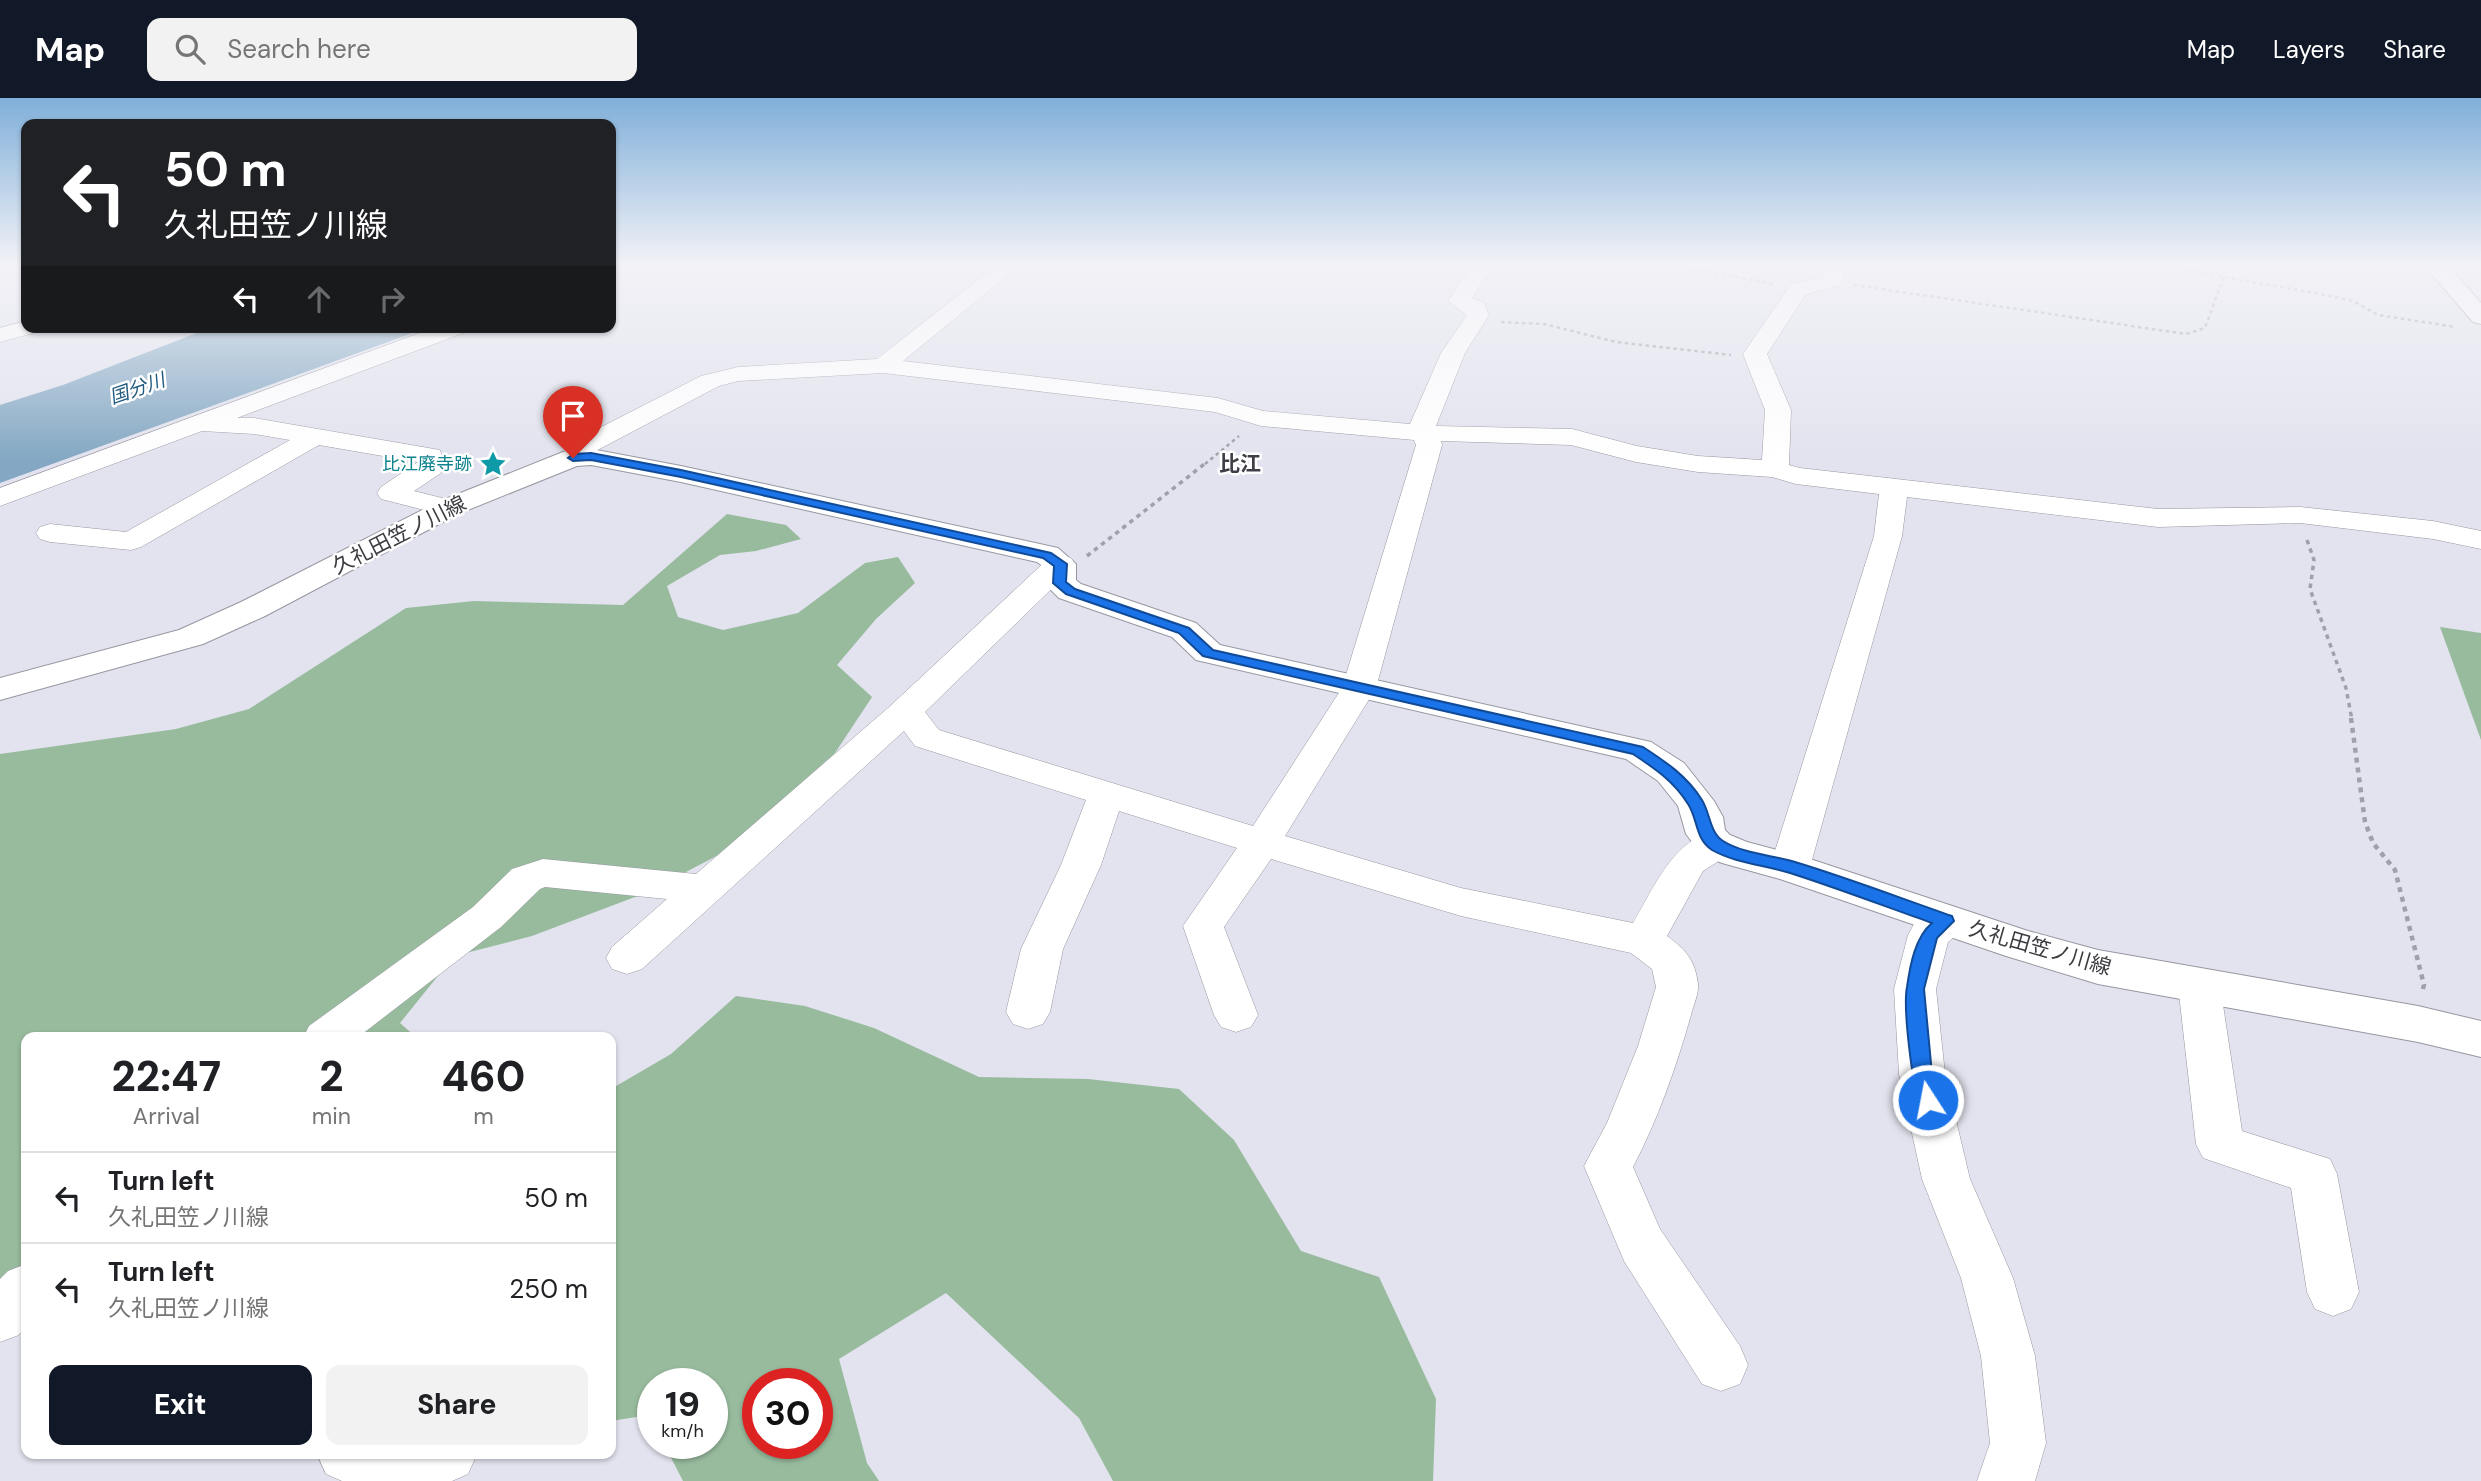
<!DOCTYPE html>
<meta charset="utf-8">
<style>
body{margin:0;font-family:"DM Sans","Noto Sans JP",sans-serif;background:#f2f2f2;color:#202124;height:100vh;display:flex;flex-direction:column;font-size:26px;white-space:nowrap}
*{box-sizing:border-box;margin:0}
p{font-size:23px;color:#757577}
.icon{flex:none;width:38px;height:38px;fill:none;stroke:currentColor;stroke-width:2;stroke-linecap:round;stroke-linejoin:round}
.map{position:relative;flex:1;overflow:hidden}
.details{position:absolute;left:21px;top:934px;width:595px;height:427px;display:flex;flex-direction:column;background:#fff;border-radius:14px;box-shadow:0 2px 5px #0004}
.details>*{flex:none}
.hud{position:absolute;left:21px;top:21px;width:595px;height:214px;border-radius:14px;box-shadow:0 2px 5px #0004;background:#202124;color:#fff;overflow:hidden}
.speed{position:absolute;left:637px;top:1270px;display:flex;gap:14px;font-size:35px;font-weight:700;text-align:center}
.speed>*{display:grid;place-content:center;width:91px;height:91px;border-radius:50%;background:#fff;box-shadow:0 2px 5px #0004;line-height:1}
.speed small{font-size:18px;font-weight:400}
.speed .limit{border:10px solid #d22;background:#fff;color:#111}
.pin{position:absolute;display:grid;place-items:center;width:60px;height:60px;color:#fff;margin:-72px -30px;border-radius:50% 50% 50% 0;rotate:-45deg;box-shadow:0 0 7px #0007}
.pin .icon{rotate:45deg}
.me{position:absolute;width:77px;margin:-38px;rotate:349deg;stroke-linejoin:round;filter:drop-shadow(0 0 5px #0008)}
.turn{display:flex;align-items:center;gap:24px;height:147px;padding:0 28px;font-size:32px}
.turn .icon{width:91px;height:91px;stroke-width:2.5}
.turn b{display:block;font-size:49px;line-height:60px}
.lanes{display:flex;align-items:center;height:66px;padding:0 28px;background:#0003;justify-content:center;gap:35px;direction:ltr}
.lanes .off{opacity:.35}
.eta{display:flex;justify-content:space-evenly;align-items:center;height:119px;text-align:center}
.eta b{font-size:42px;font-weight:800;line-height:49px}
.button{display:flex;gap:14px;margin-top:auto;padding:14px 28px}
.button a{flex:1;height:80px;border-radius:14px;background:#111827;color:#fff;font-size:28px;font-weight:800;line-height:80px;text-align:center}
.button a+a{background:#f2f2f2;color:#202124}
ul{padding:0;list-style:none}
li{display:flex;align-items:center;gap:21px;height:91px;padding:0 28px;border-top:2px solid #e0e0e0}
li div{flex:1}
li b{display:block;font-size:26px}
li em{font-style:normal}
header{display:flex;align-items:center;gap:42px;box-sizing:border-box;height:98px;padding:0 35px;background:#111827;color:#fff}
header strong{font-size:33px}
nav{display:flex;gap:38px;margin-inline-start:auto;font-size:24px}
.search{width:490px;height:63px;background:#f2f2f2;display:flex;align-items:center;gap:18px;box-sizing:border-box;padding:0 24px;border-radius:14px;color:#757577;font-size:26px}
.map>svg:first-child{display:block}
.forest{fill:#98bb9e;fill-rule:evenodd}
.water{fill:#84a8c3}
.lines{fill:none;stroke-linecap:round;stroke-linejoin:round}
.minor-casing{stroke:#9697a1;stroke-width:1}
.major-casing{stroke:#9697a1;stroke-width:2}
.path-far2{stroke:#9fa0a9;stroke-width:2.5;stroke-dasharray:3.5 3.5;stroke-linecap:butt}
.path-far1{stroke:#9fa0a9;stroke-width:3.5;stroke-dasharray:4.5 4.5;stroke-linecap:butt}
.path{stroke:#9fa0a9;stroke-width:4.5;stroke-dasharray:5 5;stroke-linecap:butt}
.minor{fill:#fff;fill-rule:evenodd}
.major{fill:#fff;fill-rule:evenodd}
.route{fill:#1a73e8;stroke:#114b97;stroke-width:2}
.labels{text-anchor:middle;stroke-width:5;stroke-linejoin:round;paint-order:stroke}
.far-culture-label{font-size:18px;fill:#0d838f;stroke:#fff;text-anchor:end}
.far-water-label{font-size:19px;font-style:italic;fill:#215b81;stroke:#fff}
.far-quarter-label{font-size:21px;font-weight:bold;fill:#3e3e47;stroke:#fff}
.street-label{font-size:21px;fill:#3c3c41;stroke:#fff}
</style>
<header>
<strong>Map</strong>
<div class="search"><svg class="icon" aria-label="search" viewBox="0 0 24 24"><circle cx="10" cy="10" r="6"/><path d="M15 15l6 6"/></svg>Search here</div>
<nav><a>Map</a><a>Layers</a><a>Share</a></nav>
</header>
<div class="map">
<svg width="2481" height="1383" viewBox="0 0 2481 1383">
<rect width="100%" height="100%" fill="#e2e3ee"/>
<path class="forest" d="M727 416 786 427 801 441 756 453 720 457 667 488 678 519 723 532 798 515 865 465 898 459 915 485 876 521 837 567 872 599 835 655 724 754 648 794 532 838 454 858 400 925 417 940H26V1202L0 1215V656L176 631 249 611 406 510 474 503 623 507Z
M2440 529 2481 535V642Z
M736 898 805 908 874 930 979 979 1088 981 1179 991 1234 1042 1301 1153 1379 1179 1436 1301 1433 1383H1113L1079 1320 946 1195 839 1261 867 1365 879 1383H683L664 1346H712V1286H653V1323L649 1317 611 1323V991L671 956ZM817 1286V1346H758V1286Z"/>
<path class="water" d="M212 229H429L0 385V307L63 287Z"/>
<g class="lines">
<g class="minor-casing">
<path id="minor" d="M611 167H639L636 171 611 179Z
M997 167H1020L903 263 1218 300 1263 313 1410 326 1441 255 1467 217 1448 203 1472 167H1493L1472 200 1484 205 1489 217 1465 255 1436 328 1572 331 1637 348 1698 358 1762 362 1765 312 1743 256 1791 186 1823 180 1827 167H1847L1839 188 1806 196 1767 256 1791 312 1789 367 1800 370 2158 411 2300 409 2433 423 2481 433V451L2433 441 2300 425 2158 429 1907 399 1902 438 1810 769 1804 779 1790 783 1776 779 1770 769 1874 438 1879 396 1796 386 1772 379 1698 374 1636 364 1571 347 1441 343 1442 347 1376 590 1285 738 1461 790 1633 825C1654 791 1680 723 1730 738L1735 747 1730 756 1703 773 1667 838C1686 852 1695 862 1698 886 1699 896 1693 908 1691 917 1676 970 1658 1021 1633 1069L1660 1131 1740 1248 1748 1267 1740 1286 1721 1293 1702 1286 1624 1163 1584 1068 1607 1025 1638 948 1656 889 1652 871 1631 855 1461 818 1271 761 1224 829 1258 917 1251 929 1236 934 1221 929 1214 917 1183 828 1237 750 1119 713 1101 767 1063 851 1050 914 1043 926 1028 931 1013 926 1006 914 1021 851 1061 767 1086 702 915 648 904 633 642 871 627 876 612 871 606 860 612 849 667 801 545 789 540 791 501 829 357 940H303L309 928 473 809 512 771 543 761 696 776 888 610 1049 460 1060 457 1071 460 1075 466 1071 472 925 614 939 632 1253 728 1342 590 1416 347 1414 342 1261 328 1215 314 883 275 738 283 719 288 590 356C582 366 577 369 564 366L560 360 572 344 701 278 738 269 877 261Z
M26 223V229H40L37 234 0 244V230Z
M436 229H469L466 234 237 320H254L440 352 445 369 441 375 414 393 458 404 462 410 458 416 448 418 381 401 377 395 381 389 418 364 319 347 141 449 131 452 50 444 40 441 36 435 40 429 50 426 126 434 290 342 254 336 202 333 0 408V390Z
M1946 808 1960 812 1966 823 1960 834 1948 844 1936 891 1945 976 1970 1081 2013 1180 2035 1258 2046 1345 2035 1383H1977L1990 1345 1981 1258 1961 1180 1922 1081 1899 976 1894 891 1908 837 1914 826 1932 812Z
M2199 871 2214 875 2220 887 2242 1033 2330 1061 2337 1076 2359 1194 2351 1211 2333 1218 2315 1211 2307 1194 2291 1090 2203 1060 2196 1046 2178 887 2184 875Z
M26 1166V1228L19 1237 0 1244V1181L8 1173Z
M317 1356H477L468 1376 452 1383H342L326 1376Z"/>
</g>
<g class="major-casing">
<path id="major" d="M2424 167H2447L2481 205V226L2473 224Z
M591 351 681 368 1058 450 1076 466V482L1081 486 1196 525 1220 547 1651 644 1684 665 1714 703 1723 719 1725 732 1730 737 1747 744 1804 759 2028 833 2098 852 2418 908 2481 923V959L2418 944 2098 886 2006 858 1780 781 1722 765 1702 757 1686 736 1678 708 1658 683 1626 661 1196 562 1172 539 1059 500 1044 485V469L1037 464 681 384 591 367 577 368 458 416 265 518 203 546 0 602V580L179 532 241 504 438 404 563 354Z"/>
</g>
<path class="path-far2" d="M1652 167 1707 173 1773 186
M2156 167 2321 196 2353 203 2378 217 2456 229
M1854 187 2186 236 2205 230 2224 178
M1501 224 1544 226 1616 244 1731 257
M1205 366 1239 338"/>
<path class="path-far1" d="M2307 442 2314 462 2310 491 2346 590 2352 622
M1087 458 1207 364"/>
<path class="path" d="M2351 620 2365 724 2373 745 2395 772 2424 887 2422 894"/>
<use href="#minor" class="minor"/>
<use href="#major" class="major"/>
</g>
<linearGradient id="sky" x2="0" y2="1"><stop stop-color="#80afd9"/><stop offset="0.46" stop-color="#f2f2f7"/><stop offset="1" stop-color="#f2f2f7" stop-opacity="0"/></linearGradient>
<rect width="2481" height="361" fill="url(#sky)"/>
<path class="route" d="M591 355 681 372 1051 455 1067 466 1066 484 1075 491 1189 530 1213 552 1643 649C1666 664 1687 678 1702 702 1710 715 1710 735 1723 743 1744 756 1772 757 1795 764 1848 780 1900 800 1952 818L1954 823 1937 840 1924 891 1932 976 1938 1002 1935 1008 1928 1010 1921 1008C1912 990 1903 909 1907 889 1910 868 1915 839 1932 825 1884 808 1837 790 1790 775 1764 767 1735 765 1712 752 1695 741 1698 721 1688 706 1674 683 1654 670 1633 656L1203 558 1179 535 1066 496 1053 485 1054 468 1043 460 681 379 591 362 573 363 568 360 573 356Z"/>
<defs>
<g id="sight-bare" transform="scale(2.1)"><path d="M0-6L1.8-2.2L6-1.7L2.9 1.2L3.7 5.4L0 3.3L-3.7 5.4L-2.9 1.2L-6-1.7L-1.8-2.2Z" fill="#0f9aa8" stroke="#fff" stroke-width="2.5" paint-order="stroke"/></g>
</defs>
<g fill-rule="evenodd">
<use href="#sight-bare" x="493" y="366"/>
</g>
<g class="labels">
<g class="far-culture-label">
<text x="472" y="372">比江廃寺跡</text>
</g>
<g class="far-water-label">
<text transform="translate(137 290) rotate(-19)" y="7">国分川</text>
</g>
<g class="far-quarter-label">
<text x="1240" y="373">比江</text>
</g>
<g class="street-label">
<text transform="translate(399 437) rotate(-27)" y="7">久礼田笠ノ川線</text>
<text transform="translate(2040 850) rotate(16)" y="7">久礼田笠ノ川線</text>
</g>
</g>
</svg>
<div class="speed"><div>19<small>km/h</small></div><div class="limit">30</div></div>
<div class="pin" style="left:573px;top:360px;background:#d93025"><svg class="icon" aria-label="arrive" viewBox="0 0 24 24"><path d="M6 21V4h12l-3 4 3 4H6"/></svg></div>
<svg class="me" style="left:1928px;top:1002px" viewBox="-20 -20 40 40"><circle r="17" fill="#1a73e8" stroke="#fff" stroke-width="3"/><path d="M0-11L8 9 0 5-8 9z" fill="#fff"/></svg>
<div class="hud">
<div class="turn"><svg class="icon" aria-label="left" viewBox="0 0 24 24"><path d="M17 20v-9H6M10 6l-5 5 5 5"/></svg><div><b>50 m</b>久礼田笠ノ川線</div></div>
<div class="lanes"><svg class="icon" aria-label="left" viewBox="0 0 24 24"><path d="M17 20v-9H6M10 6l-5 5 5 5"/></svg><svg class="icon off" aria-label="ahead" viewBox="0 0 24 24"><path d="M12 20V5M6 11l6-6 6 6"/></svg><svg class="icon off" aria-label="right" viewBox="0 0 24 24"><path d="M7 20v-9h11M14 6l5 5-5 5"/></svg></div>
</div>
<section class="details">
<div class="eta">
<div><b>22:47</b><p>Arrival</p></div>
<div><b>2</b><p>min</p></div>
<div><b>460</b><p>m</p></div>
</div>
<ul>
<li><svg class="icon" aria-label="left" viewBox="0 0 24 24"><path d="M17 20v-9H6M10 6l-5 5 5 5"/></svg><div><b>Turn left</b><p>久礼田笠ノ川線</p></div><em>50 m</em></li>
<li><svg class="icon" aria-label="left" viewBox="0 0 24 24"><path d="M17 20v-9H6M10 6l-5 5 5 5"/></svg><div><b>Turn left</b><p>久礼田笠ノ川線</p></div><em>250 m</em></li>
</ul>
<div class="button"><a>Exit</a><a>Share</a></div>
</section>
</div>
